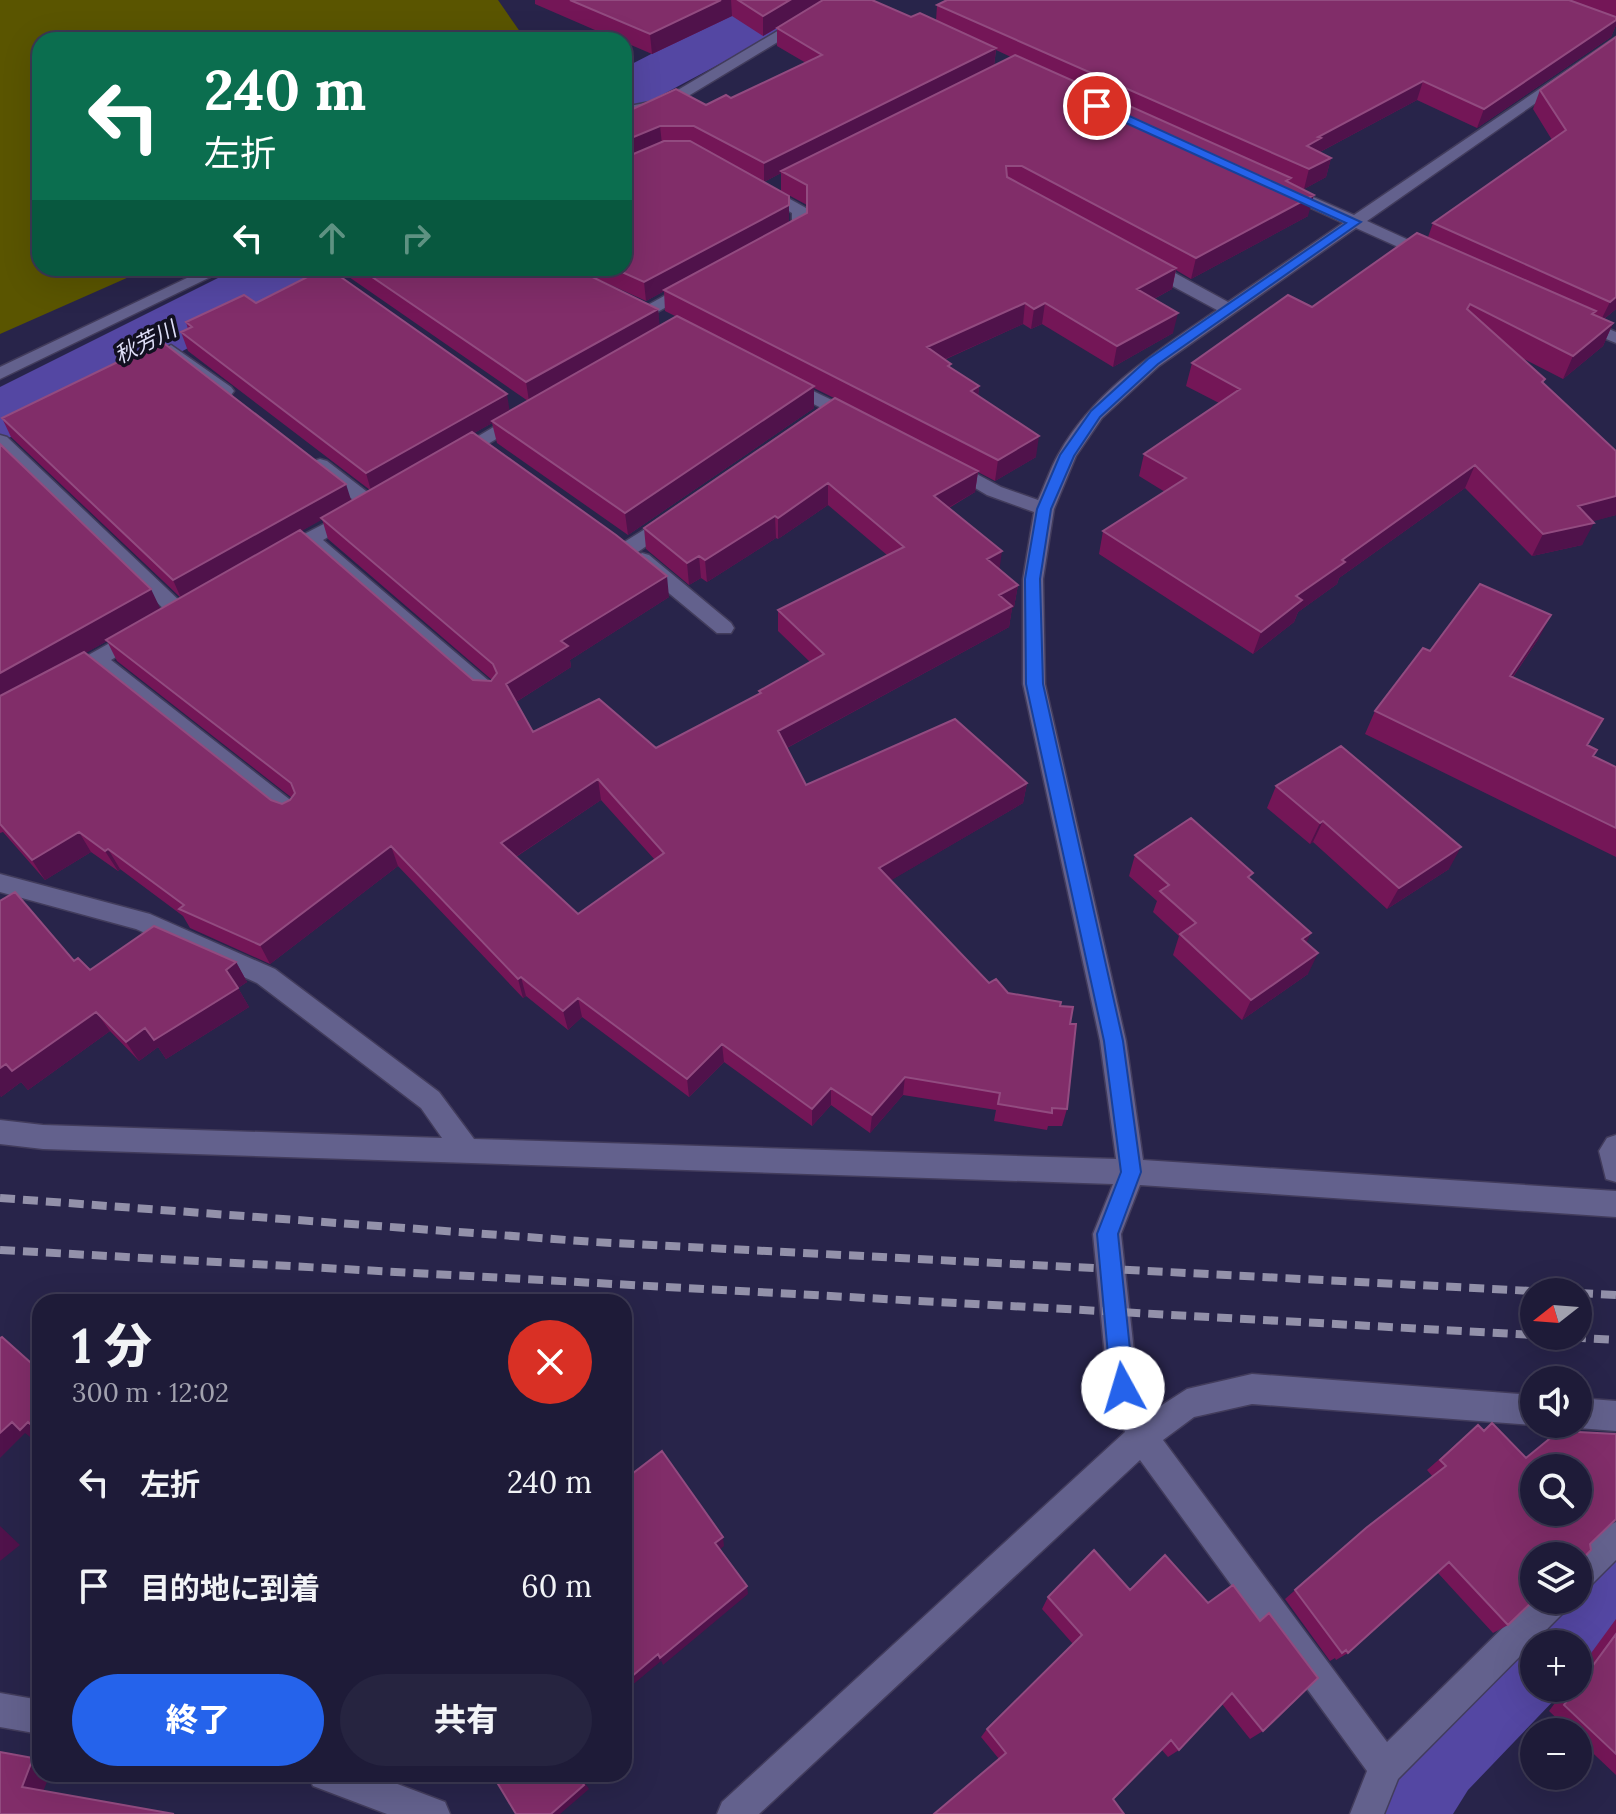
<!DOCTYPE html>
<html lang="ja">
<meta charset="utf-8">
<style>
body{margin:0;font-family:Lora,"Noto Sans JP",serif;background:#262440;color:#f1f3f6;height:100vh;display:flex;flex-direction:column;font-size:30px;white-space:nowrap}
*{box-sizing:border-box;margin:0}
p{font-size:26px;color:#a1a1ae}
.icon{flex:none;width:44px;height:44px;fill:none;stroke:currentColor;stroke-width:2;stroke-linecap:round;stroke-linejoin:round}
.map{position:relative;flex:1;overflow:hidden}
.details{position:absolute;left:32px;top:1294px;width:600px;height:488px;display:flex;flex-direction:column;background:#1e1b38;border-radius:24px;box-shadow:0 8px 32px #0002,0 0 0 2px #3c3953}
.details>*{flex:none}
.banner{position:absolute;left:32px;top:32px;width:600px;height:244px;border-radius:24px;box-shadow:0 8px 32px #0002,0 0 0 2px #3c3953;background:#0b6e4f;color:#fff;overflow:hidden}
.needle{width:52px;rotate:253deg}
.fabs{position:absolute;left:1520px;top:1278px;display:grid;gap:16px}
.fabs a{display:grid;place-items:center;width:72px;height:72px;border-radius:50%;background:#1e1b38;box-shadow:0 8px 32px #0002,0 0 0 2px #3c3953;font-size:40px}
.pin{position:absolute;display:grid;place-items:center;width:68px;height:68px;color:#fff;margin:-34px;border:4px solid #fff;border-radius:50%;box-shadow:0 2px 8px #0007}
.me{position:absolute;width:88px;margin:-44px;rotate:354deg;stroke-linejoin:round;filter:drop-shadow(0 0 6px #0008)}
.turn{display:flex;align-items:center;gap:28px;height:168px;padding:0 40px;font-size:36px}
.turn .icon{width:104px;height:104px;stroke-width:2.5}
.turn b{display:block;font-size:56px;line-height:68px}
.lanes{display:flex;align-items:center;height:76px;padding:0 40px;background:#0003;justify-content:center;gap:40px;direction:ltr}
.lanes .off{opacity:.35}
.round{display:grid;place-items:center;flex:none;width:84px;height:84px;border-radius:42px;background:#262440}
.overview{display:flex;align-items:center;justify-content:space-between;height:136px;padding:0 40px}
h1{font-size:48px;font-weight:800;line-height:60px}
.button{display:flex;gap:16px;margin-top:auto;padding:16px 40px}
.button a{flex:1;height:92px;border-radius:48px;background:#2563eb;color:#fff;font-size:32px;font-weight:800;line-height:92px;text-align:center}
.button a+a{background:#262440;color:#f1f3f6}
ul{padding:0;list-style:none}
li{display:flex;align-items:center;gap:24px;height:104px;padding:0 40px}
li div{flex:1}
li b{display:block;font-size:30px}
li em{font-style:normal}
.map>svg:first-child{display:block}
.green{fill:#5a5500}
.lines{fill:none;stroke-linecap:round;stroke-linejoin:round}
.canal{fill:#5447a3;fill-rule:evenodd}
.river{fill:#5447a3;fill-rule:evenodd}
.minor-casing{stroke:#423c5c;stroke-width:3}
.minor{fill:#63618d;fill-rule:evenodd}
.rail{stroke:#9391aa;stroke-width:8;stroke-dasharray:15 8;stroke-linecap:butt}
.wall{fill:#741657;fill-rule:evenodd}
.shaded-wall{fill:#50124b}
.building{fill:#812d69;stroke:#924b80;stroke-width:2;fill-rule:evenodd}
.route{fill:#2563eb;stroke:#184099;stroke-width:2}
.labels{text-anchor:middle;stroke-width:7;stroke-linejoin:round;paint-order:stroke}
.far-water-label{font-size:22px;font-style:italic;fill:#dedef7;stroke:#121021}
</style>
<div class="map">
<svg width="1616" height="1814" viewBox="0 0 1616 1814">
<rect width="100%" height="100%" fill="#28244a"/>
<path class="green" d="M0 0H498L523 36 516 40H40V268H136L129 277 0 334Z"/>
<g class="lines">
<path class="canal" d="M1616 1545V1636L1578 1673V1644H1534V1688H1563L1561 1693 1468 1790 1453 1814H1367C1397 1740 1452 1694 1507 1639L1523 1632 1529 1617 1546 1600H1578V1568L1590 1556Z"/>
<path class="river" d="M756 0H825L817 12 645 104 624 109V68Z
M238 268H324L314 282 26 433 0 440V387Z"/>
<g class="minor-casing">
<path id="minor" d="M830 0H847L670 107 624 115V107L661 100Z
M1616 37V47L1367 221 1437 253 1439 256 1437 259H1425L1356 228 1159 366 1102 418 1076 456 1054 509 1043 579 1045 684 1126 1041 1143 1160 1616 1191V1217L1140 1185 1121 1234 1138 1388 1148 1414 1187 1389 1252 1374 1534 1395V1425L1252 1404 1194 1417 1163 1440 1387 1742 1534 1597V1600H1570L1565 1611 1398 1779 1384 1814H1350L1367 1771 1140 1460 759 1814H717L722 1802 1125 1432 1108 1388 1093 1234 1113 1184 43 1149 0 1144V1120L43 1125 442 1138 421 1108 257 983 136 929 0 892V874L150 914 275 969 439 1092 474 1139 1116 1159 1100 1041 1023 684V579L1034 512 987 495 938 466 940 462H954L1001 487 1038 500C1045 485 1050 469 1058 455 1093 391 1158 350 1217 310L1139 268 1137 264 1139 260H1151L1228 302 1343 223 1276 192V186H1288L1354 215Z
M761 183 806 208V231L788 240H776V234L792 226V213L755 191V185Z
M208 268H229L0 379V367Z
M693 280 701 285 699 289 652 315 646 316 637 311Z
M1578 316 1616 332V343L1572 325 1569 321Z
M171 345 231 387 234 391 231 395H219L165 354 162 350Z
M788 379 861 414 864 418 855 424 849 422 782 388 779 384 782 380Z
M522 410 531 416 528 420 461 460H447L445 456Z
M0 435 7 437 185 606 188 611 185 616H171L0 451Z
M320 459 327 461 379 501 382 505 379 509H365L313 469 311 465 313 461Z
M353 509 363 515 360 519 323 540 496 687 499 693 496 699H480L308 548 284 560 274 553 277 548Z
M671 513 681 519 678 524 635 554H621L618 549 621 544Z
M642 553 649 555 731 623 734 628 731 633H717L635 565 632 560Z
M140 626 147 628 150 633 147 638 111 660 298 806 301 812 298 818 290 821 282 818 95 670 76 681H60L57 676 60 671Z
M1616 1135V1182L1606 1179 1599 1151 1607 1138Z
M1578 1398 1616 1401V1431L1578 1428 1568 1424H1578Z
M1616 1522V1560L1589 1587 1578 1592V1556H1576L1605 1527Z
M0 1693 40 1700V1734L0 1727Z
M308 1774H371L445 1802 450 1814H387L313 1786Z"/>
</g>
<use href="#minor" class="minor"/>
<path class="rail" d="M0 1198 594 1242 1551 1292
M0 1250 1534 1335
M1578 1293 1616 1295
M1548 1336 1616 1340"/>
</g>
<path class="wall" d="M535 0H872L911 17 936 21 937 5 947 0H1616V25L1611 37 1477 128 1417 100 1320 152 1331 158 1326 177 1304 189 1290 183 1308 216 1191 279 1176 270 1172 289 1154 299 1173 333 1113 367 1042 324 1031 329 1023 324 944 360 950 368 979 386 978 396 1036 457 995 481 978 472 975 492 949 508 1000 570 1018 585 1014 607 1012 608 1009 627 787 748 806 785 1027 783 1023 803 891 880 989 983 1008 993 1060 1006 1070 1024 1067 1109 1062 1126H1048L1047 1130 994 1121 996 1110 903 1095 870 1133 831 1105 812 1126 724 1062 689 1097 582 1017 568 1030 526 996 523 998 398 866 270 964 190 928 183 916 120 869 118 871 91 852 45 880 3 832 0 833V444L161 609 181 598 11 437 2 418 351 501 370 490 188 351 181 332 188 329 186 322 256 303 510 411 528 401 349 277 347 268H624V113L706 105 731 98 806 63 777 46V28L763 36 732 16 652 54 624 42V40H618L535 4ZM996 50 1011 57 994 66ZM781 173V191L807 205V213L789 223V196L764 182ZM582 272 646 301 664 291 665 311 677 317 659 327 658 309ZM814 388 834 398 644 528 646 549 689 585 701 578 707 582 776 538 778 539 828 505 887 555 778 610V631L810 662 759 691V694L656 748 533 732 516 702 571 667 570 660 669 597 474 433 492 423 497 443 628 535 814 408ZM322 519 328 539 492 680 491 681 473 680 301 531ZM107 641 117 661 292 798 290 800 282 804 271 800 85 653ZM601 800 655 860 578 914 516 857Z
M1616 37V309L1604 319 1613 323 1603 346 1563 379 1520 357 1543 383 1616 451V515L1592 521 1582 545 1532 556 1465 488 1339 578 1337 584 1298 612 1294 622 1253 654 1099 554 1103 531 1165 492 1139 476 1144 454 1219 403 1186 386 1192 363 1312 307 1428 237 1433 223 1552 140 1533 109 1540 90Z
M1539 638 1513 677 1587 745 1593 756 1616 767V857L1365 734 1375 711 1430 651Z
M1276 786 1449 869 1387 909 1313 842 1310 844 1267 808Z
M1135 855 1251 880 1306 943 1308 974 1242 1020 1173 955 1179 936 1153 912 1157 901 1129 876Z
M0 901 74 961 90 970 236 962 247 982 238 988 249 1007 166 1059 158 1047 139 1061 110 1031 28 1090 21 1082 1 1097Z
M1492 1423 1578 1556 1508 1625 1493 1633 1437 1572 1348 1653 1336 1660 1335 1658 1330 1661 1285 1599 1366 1528 1433 1477 1427 1470 1478 1425 1483 1430Z
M1165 1555 1263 1731 1250 1739 1222 1704 1179 1750 1168 1757 1161 1749 1113 1799 999 1759 981 1737 987 1729 1073 1644 1042 1609 1048 1597 1130 1590Z
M1616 1619V1775L1578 1739V1732H1571L1549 1711 1566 1688H1578V1671Z"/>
<path class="shaded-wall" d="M721 0H731L732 16 652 54 650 34Z
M790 0H824L763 36V16Z
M1616 20V25L1611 37 1477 128 1484 109Z
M996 48 994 66 781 171V173L764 182V163Z
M1423 81 1417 100 1316 154 1307 146 1318 137Z
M660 126 662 144 624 161V141Z
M1331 158 1326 177 1304 189 1309 169Z
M1314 195 1308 216 1191 279 1196 258Z
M789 205V224L646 301 644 282Z
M1176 268 1172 289 1133 310 1137 289Z
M1616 297V309L1600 322 1610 302Z
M1025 303 1023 324 925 368 927 347Z
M1045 303 1042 324 1031 329 1034 309Z
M658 309 660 328 529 401 526 382Z
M1178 313 1173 333 1113 367 1117 346Z
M1613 323 1603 346 1563 379 1573 356Z
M814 386V408L628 535 625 513Z
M979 386 977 407 971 391Z
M507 394 510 413 371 491 366 473Z
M1039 436 1036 457 995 481 998 460Z
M1475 465 1465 488 1339 578 1337 584 1298 612 1294 622 1253 654 1261 632 1296 596 1342 560Z
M978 471 975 492 932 517 934 496Z
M828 483V505L778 539V518Z
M346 484 352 503 181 598 173 580Z
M1616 496V515L1566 529 1578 506Z
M775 516 776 538 707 582 705 560Z
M1594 523 1582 545 1532 556 1543 534Z
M1002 551 999 573 987 559Z
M699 556 701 578 689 585 687 563Z
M667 576 669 597 570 660 571 667 511 705 506 684 561 641Z
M1018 585 1014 607 1012 608 1009 627 779 752 778 731 999 595Z
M151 589 161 610 0 702V673Z
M1551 615 1539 638 1498 698 1510 676Z
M598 779 601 800 506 863 501 843Z
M1027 783 1023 803 878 888 879 868Z
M1323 821 1313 842 1310 844 1320 823Z
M79 832 91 852 45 880 32 860Z
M391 846 398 866 270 964 260 945Z
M1461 847 1449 869 1387 909 1399 888Z
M108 849 120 869 118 871 105 851Z
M1311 933 1301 954 1302 939Z
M1318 953 1308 974 1242 1020 1251 1000Z
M236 962 247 982 238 988 249 1007 166 1059 158 1047 139 1061 126 1042Z
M521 977 526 996 523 998 518 979Z
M578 998 582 1017 568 1030 563 1011Z
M96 1012 110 1031 28 1090 21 1082 1 1097 0 1096V1068Z
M722 1044 724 1062 689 1097 687 1079Z
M905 1077 903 1095 870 1133 872 1115Z
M831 1088V1105L812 1126V1109Z
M12 1422H28L40 1431V1434L34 1440 25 1433 0 1458V1433Z
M0 1526 20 1545 0 1561Z
M723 1537 724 1546 717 1552 715 1543Z
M747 1586 748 1594 663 1665 660 1658Z
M658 1654 661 1661 624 1692V1683Z
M33 1758 40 1761V1774H50L43 1792 22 1787Z
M431 1774H445L437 1780 429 1776Z
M577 1774H579L589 1789 560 1814H551Z"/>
<path class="building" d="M570 0H721L650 34Z
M738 0H790L763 16Z
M823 0H872L911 17 920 13 996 48 764 163 694 126H660L624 141V113L676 89 706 105 726 95 731 98 822 55 777 28Z
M947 0H1569L1616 17V20L1484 109 1423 81 1318 137 1321 138 1307 146 1331 158 1309 169 937 5Z
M1616 37V297L1610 302 1433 223 1566 130 1540 90Z
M1015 55 1291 178 1286 181 1314 195 1196 258 1022 166H1006L1007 177 1176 268 1137 289 1178 313 1117 346 1045 303 1034 309 1025 303 927 347 951 364 948 366 979 386 971 391 1039 436 998 460 664 290 807 213V185L781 171Z
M664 141H690L789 196V205L644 282 613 268H624V158Z
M1417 233 1596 311 1592 314 1613 323 1573 356 1470 304 1467 309 1545 379 1542 382 1616 451V496L1578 506 1594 523 1543 534 1475 465 1342 560 1345 562 1296 596 1302 600 1261 632 1103 531 1186 478 1144 454 1240 389 1192 363 1288 295 1312 307Z
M325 268H328L507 394 366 473 181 332 192 327 186 322 244 295 256 303Z
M359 268H574L658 309 526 382Z
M677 316 814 386 625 513 492 421Z
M161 341 346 484 173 580 2 418Z
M835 398 978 471 934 496 1002 551 987 559 1018 585 999 595 1012 606 778 731 806 785 955 719 1027 783 879 868 989 983 996 979 1008 993 1061 1002 1060 1006 1073 1007 1070 1024H1076L1067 1109 1052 1108V1113L998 1104 1000 1093 905 1077 872 1115 831 1088 812 1109 722 1044 687 1079 578 998 563 1011 521 977 518 979 391 846 260 945 179 909 184 905 108 849 105 851 79 832 32 860 0 824V696L84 652 271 800 282 804 290 800 295 793 291 783 106 640 300 530 473 680 491 681 497 673 493 664 321 518 472 432 616 535 667 576 561 641 568 646 506 684 533 732 599 699 656 748 761 693 759 691 824 654 778 610 904 547 828 483 778 518 775 516 705 560 699 556 687 563 644 528ZM598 779 664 853 578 914 501 843Z
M0 444 151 589 0 673Z
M1480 584 1551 615 1510 676 1603 719 1587 745 1597 750 1593 756 1616 767V828L1375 711 1423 648 1430 651Z
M1341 746 1461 847 1399 888 1323 821 1320 823 1276 786Z
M1191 818 1253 873 1248 877 1311 933 1302 939 1318 953 1251 1000 1180 934 1196 923 1160 891 1169 885 1135 855Z
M15 892 74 961 78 958 90 970 154 926 236 962 226 970 238 988 154 1040 145 1028 126 1042 96 1012 12 1071 6 1064 0 1068V901Z
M2 1337 40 1371V1433L28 1422 20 1430 12 1422 0 1433V1338Z
M1492 1423 1526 1458 1559 1431 1616 1434V1519L1590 1544 1591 1550 1578 1564V1556H1534V1600L1508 1625 1449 1562 1348 1653 1346 1650 1342 1653 1295 1590 1366 1528 1446 1466 1440 1460 1478 1425 1484 1431ZM1534 1468H1578V1512H1534Z
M662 1451 723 1537 715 1543 747 1586 660 1658 658 1654 624 1683V1480Z
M1094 1550 1130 1590 1165 1555 1208 1603 1233 1585 1260 1621 1269 1613 1318 1678 1263 1731 1232 1693 1179 1750 1171 1740 1113 1799 1124 1814H934L1006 1753 987 1729 1082 1635 1048 1597Z
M40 1604V1620L37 1606Z
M1616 1634V1754L1564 1705Z
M0 1752 33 1758 22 1787 174 1814H0Z
M492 1774H577L584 1785 551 1814H516Z"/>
<path class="route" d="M1093 103H1101L1361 222 1158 364 1100 417 1074 456 1051 509 1040 579 1043 684 1123 1041 1141 1172 1118 1234 1134 1388 1131 1396 1123 1399 1115 1396 1111 1388 1097 1234 1121 1172 1104 1041 1026 684 1025 579 1037 509 1060 455 1091 411 1148 359 1346 223 1093 108Z"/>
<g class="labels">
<g class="far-water-label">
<text transform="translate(145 342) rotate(-27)" y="8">秋芳川</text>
</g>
</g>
</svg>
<div class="fabs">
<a><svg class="needle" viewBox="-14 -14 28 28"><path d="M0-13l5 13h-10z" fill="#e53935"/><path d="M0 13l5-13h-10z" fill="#a1a1ae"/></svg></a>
<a><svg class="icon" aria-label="sound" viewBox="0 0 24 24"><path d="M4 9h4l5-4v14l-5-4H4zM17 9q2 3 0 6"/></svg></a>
<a><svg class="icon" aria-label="search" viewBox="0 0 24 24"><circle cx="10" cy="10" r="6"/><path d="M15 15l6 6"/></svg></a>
<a><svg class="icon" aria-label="layers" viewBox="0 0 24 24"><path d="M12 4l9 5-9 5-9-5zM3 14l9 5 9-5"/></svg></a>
<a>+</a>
<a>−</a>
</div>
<div class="pin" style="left:1097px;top:106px;background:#d93025"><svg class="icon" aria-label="arrive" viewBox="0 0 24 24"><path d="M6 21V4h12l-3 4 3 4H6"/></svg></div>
<svg class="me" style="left:1123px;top:1388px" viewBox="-20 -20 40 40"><circle r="19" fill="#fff"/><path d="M0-13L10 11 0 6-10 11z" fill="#2563eb"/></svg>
<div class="banner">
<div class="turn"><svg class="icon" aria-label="left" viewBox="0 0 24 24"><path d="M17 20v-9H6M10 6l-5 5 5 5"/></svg><div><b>240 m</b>左折</div></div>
<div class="lanes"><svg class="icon" aria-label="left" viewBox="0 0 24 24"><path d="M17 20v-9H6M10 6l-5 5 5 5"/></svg><svg class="icon off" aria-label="ahead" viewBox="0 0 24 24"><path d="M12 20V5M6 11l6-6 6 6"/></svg><svg class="icon off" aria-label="right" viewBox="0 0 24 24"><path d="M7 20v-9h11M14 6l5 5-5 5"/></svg></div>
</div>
<section class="details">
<div class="overview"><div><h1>1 分</h1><p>300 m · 12:02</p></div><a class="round" style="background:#d93025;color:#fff"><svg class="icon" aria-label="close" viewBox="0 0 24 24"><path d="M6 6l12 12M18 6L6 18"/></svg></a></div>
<ul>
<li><svg class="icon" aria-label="left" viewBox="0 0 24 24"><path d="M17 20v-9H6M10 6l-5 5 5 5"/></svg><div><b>左折</b></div><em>240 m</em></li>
<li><svg class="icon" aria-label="arrive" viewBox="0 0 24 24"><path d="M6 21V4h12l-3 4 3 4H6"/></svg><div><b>目的地に到着</b></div><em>60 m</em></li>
</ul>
<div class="button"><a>終了</a><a>共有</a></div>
</section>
</div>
